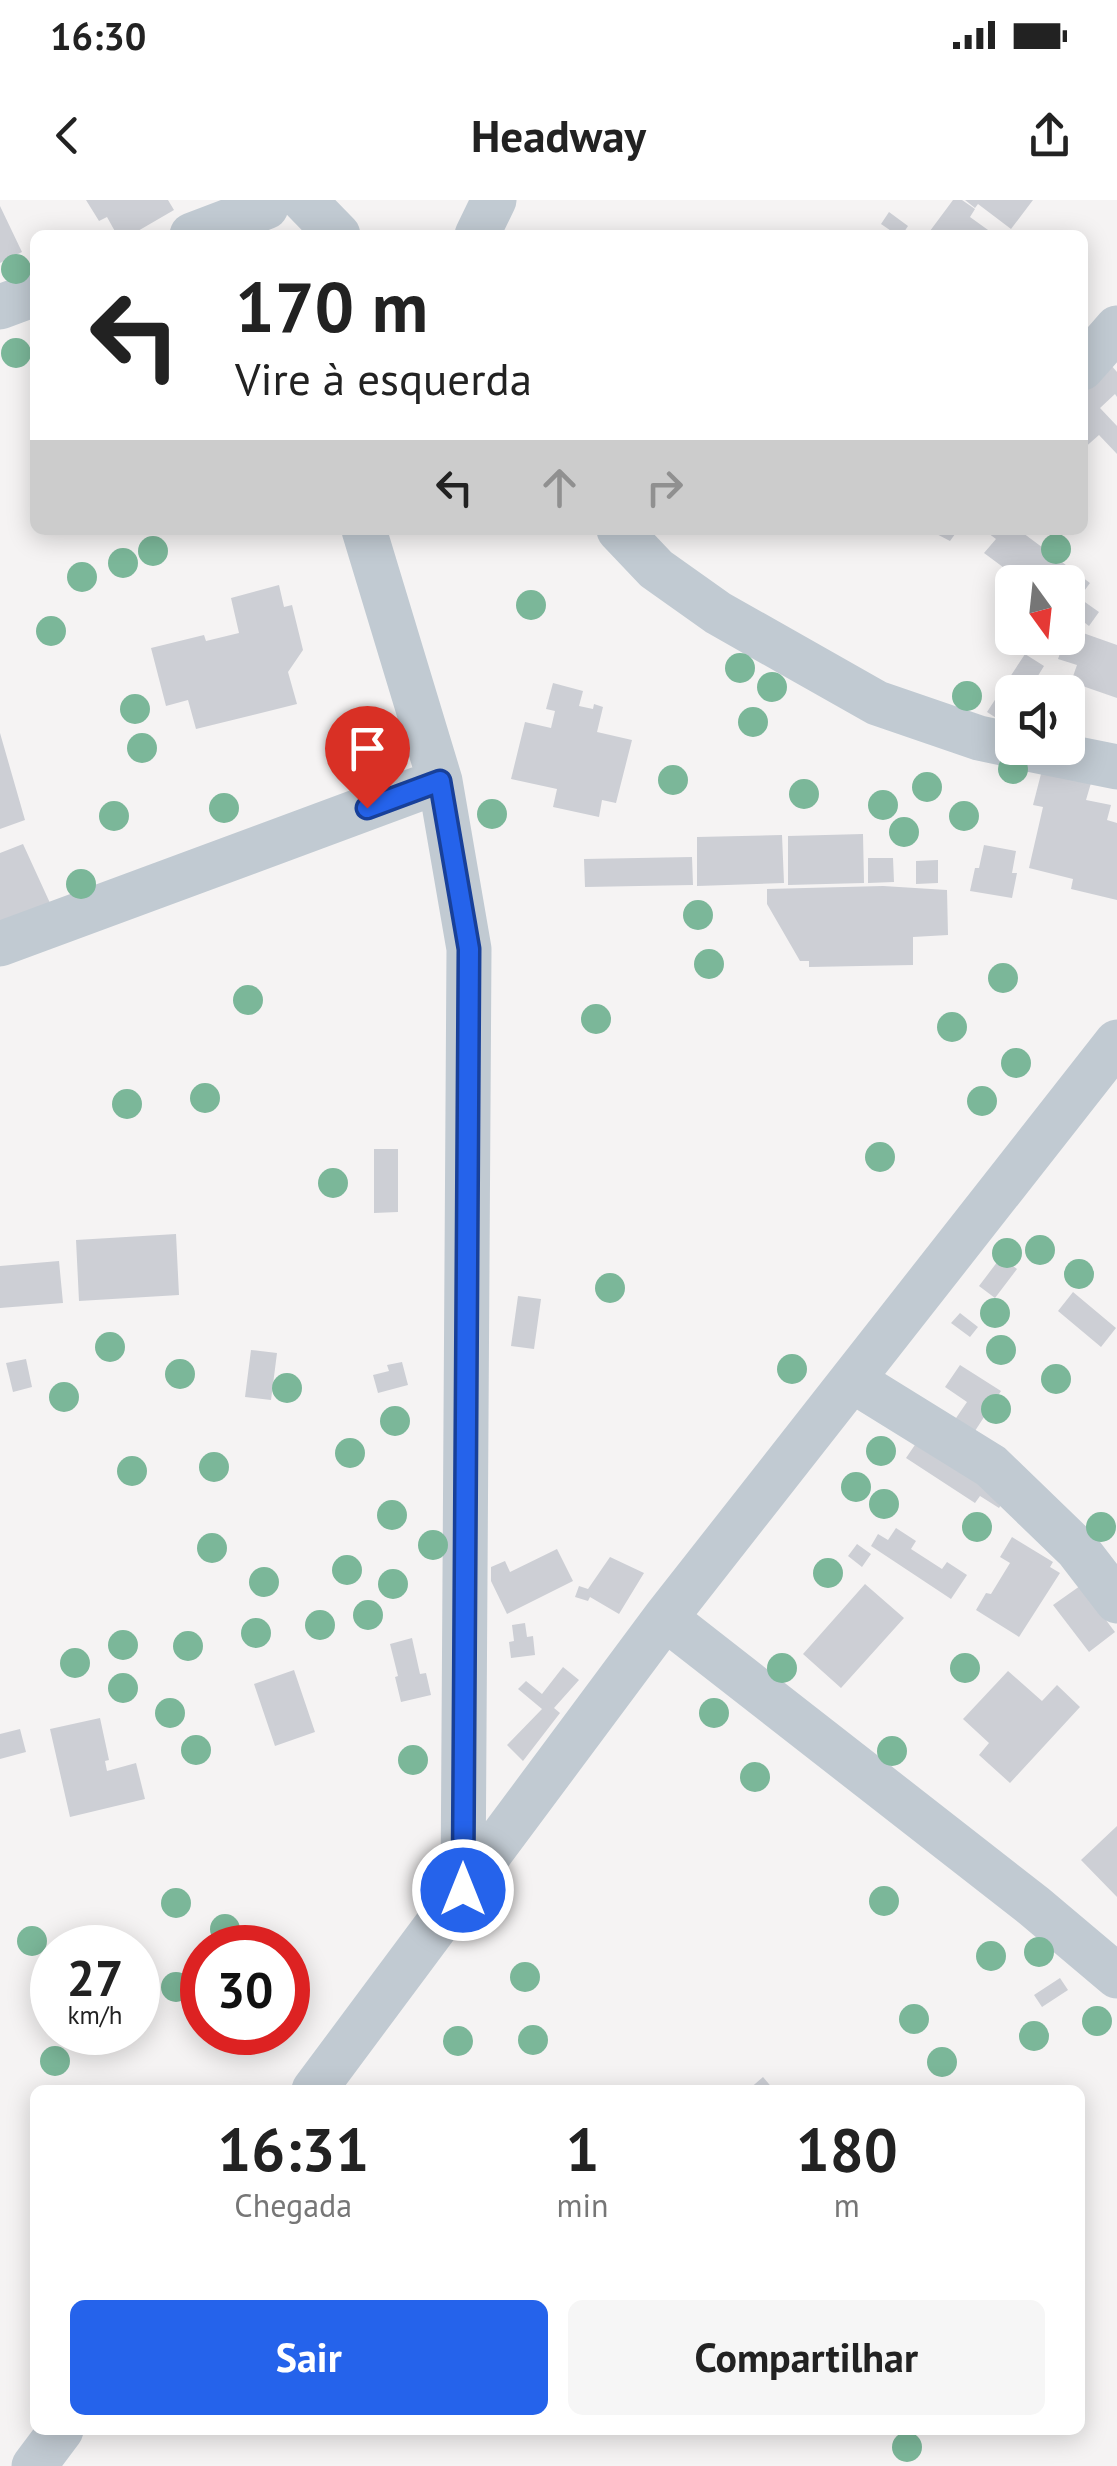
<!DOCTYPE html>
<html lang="pt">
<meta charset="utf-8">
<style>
body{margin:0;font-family:"PT Sans",sans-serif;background:#f6f6f6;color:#222;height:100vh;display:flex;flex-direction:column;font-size:38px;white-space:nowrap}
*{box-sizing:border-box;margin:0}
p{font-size:32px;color:#767676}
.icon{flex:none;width:55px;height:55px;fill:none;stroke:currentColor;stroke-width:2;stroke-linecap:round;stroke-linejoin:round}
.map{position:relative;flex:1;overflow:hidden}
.details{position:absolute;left:30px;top:1885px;width:1055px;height:350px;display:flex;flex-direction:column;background:#fff;border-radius:15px;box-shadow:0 5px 25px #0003}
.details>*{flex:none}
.hud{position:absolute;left:30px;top:30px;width:1058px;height:305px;border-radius:15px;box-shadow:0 5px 25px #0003;background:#fff;color:#222;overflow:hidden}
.needle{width:65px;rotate:165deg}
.tools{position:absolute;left:995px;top:365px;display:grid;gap:20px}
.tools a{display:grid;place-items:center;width:90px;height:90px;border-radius:15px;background:#fff;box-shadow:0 5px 25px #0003;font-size:50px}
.speed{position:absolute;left:30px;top:1725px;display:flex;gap:20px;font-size:50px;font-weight:700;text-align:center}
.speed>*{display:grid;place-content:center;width:130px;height:130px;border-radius:50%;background:#fff;box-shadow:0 5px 25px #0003;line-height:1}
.speed small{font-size:25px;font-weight:400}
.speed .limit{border:15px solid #d22;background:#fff;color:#111}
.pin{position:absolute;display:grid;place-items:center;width:85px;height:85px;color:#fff;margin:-102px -42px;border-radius:50% 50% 50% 0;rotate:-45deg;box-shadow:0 0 10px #0007}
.pin .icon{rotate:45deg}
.me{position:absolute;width:110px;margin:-55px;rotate:0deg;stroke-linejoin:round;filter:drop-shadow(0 0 8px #0008)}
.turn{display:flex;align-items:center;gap:35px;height:210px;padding:0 40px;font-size:45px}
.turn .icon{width:130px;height:130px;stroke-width:2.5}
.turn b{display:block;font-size:70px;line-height:85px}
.lanes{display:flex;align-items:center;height:95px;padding:0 40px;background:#0003;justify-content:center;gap:50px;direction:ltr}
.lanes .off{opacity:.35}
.eta{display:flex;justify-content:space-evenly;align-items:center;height:170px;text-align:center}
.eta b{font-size:60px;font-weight:800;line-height:70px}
.primary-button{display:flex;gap:20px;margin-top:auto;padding:20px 40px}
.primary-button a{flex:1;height:115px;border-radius:15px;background:#2563eb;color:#fff;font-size:40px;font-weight:800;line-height:115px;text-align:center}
.primary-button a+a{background:#f6f6f6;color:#222}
.status{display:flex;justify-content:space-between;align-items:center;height:70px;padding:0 50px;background:#fff;direction:ltr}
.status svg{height:28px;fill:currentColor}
header{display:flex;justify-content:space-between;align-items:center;height:130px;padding:0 40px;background:#fff;font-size:45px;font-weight:800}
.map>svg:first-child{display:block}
.building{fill:#cdcfd5}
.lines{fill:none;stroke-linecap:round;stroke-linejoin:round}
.street{stroke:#c1cad2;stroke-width:45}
.tree{fill:#7bb799}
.route-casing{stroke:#184099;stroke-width:25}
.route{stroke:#2563eb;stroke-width:18}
</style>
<div class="status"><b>16:30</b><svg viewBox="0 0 49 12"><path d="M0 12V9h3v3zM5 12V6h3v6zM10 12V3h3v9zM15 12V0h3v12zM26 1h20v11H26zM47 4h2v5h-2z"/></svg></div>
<header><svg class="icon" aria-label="back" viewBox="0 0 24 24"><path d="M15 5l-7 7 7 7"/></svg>Headway<svg class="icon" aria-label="share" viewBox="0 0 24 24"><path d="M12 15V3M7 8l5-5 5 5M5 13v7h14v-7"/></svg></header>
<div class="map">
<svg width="1117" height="2266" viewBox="0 0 1117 2266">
<rect width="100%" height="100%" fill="#f5f3f3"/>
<path class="building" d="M86 0H168L174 10 131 35H117L107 17 99 21Z
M953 0H962L975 9 970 17 995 35H927Z
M965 0H1033L1011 29 978 4 975 8Z
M0 6 22 52 0 63Z
M889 12 908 26 902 35H897L881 24Z
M1110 164 1117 172V197L1115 194 1100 208 1117 226V254L1099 235 1082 250V190Z
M929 330H958L950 341Z
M984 330H1019L1090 383 1068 413V382H1023L984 353 996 339Z
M279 385 284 407 292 405 303 450 288 472 297 504 196 529 188 500 166 506 151 448 204 435 206 441 239 433 231 398Z
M1082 400 1099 412 1089 426 1072 413Z
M1069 428 1117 445V498L1071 482 1077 465 1058 459Z
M1025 454 1044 466 1028 492H1012V516L1007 525 987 512Z
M553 483 583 491 579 506 593 509 594 504 603 507 597 532 632 540 616 603 602 600 599 617 553 607 557 589 511 579 525 522 551 528 555 511 546 509Z
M0 533 25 620 0 629Z
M1042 570 1091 583 1086 600 1111 605 1107 620 1117 623V700L1071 689 1073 679 1029 668 1043 607 1033 605Z
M863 634 864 683 788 685V636Z
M782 635 784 683 697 686V637Z
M23 644 50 703 0 721V653Z
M984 645 1016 651 1012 673H1017L1012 698 970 691 975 668H979Z
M692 657 693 685 585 687 584 659Z
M868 658H893L894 682 868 683Z
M938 660V683L916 684V661Z
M883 686 947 690 948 735 913 737V765L809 767V761H800L767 704V689Z
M374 949H398V1012L374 1013Z
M176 1034 179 1095 79 1101 76 1040Z
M1001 1057 1017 1069 995 1098 979 1086Z
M59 1061 63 1103 0 1108V1066Z
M1073 1092 1116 1128 1101 1147 1058 1111Z
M518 1096 541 1099 534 1149 511 1146Z
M960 1113 978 1127 970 1137 951 1123Z
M251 1150 277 1153 271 1200 245 1197Z
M26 1159 32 1187 13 1192 6 1163Z
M402 1162 408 1185 378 1193 373 1175 389 1171 387 1165Z
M960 1165 1001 1191 973 1234 954 1221 967 1202 945 1187Z
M919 1239 1007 1296 999 1308 980 1296 975 1303 906 1258Z
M896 1328 916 1341 911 1349 942 1369 947 1362 967 1375 951 1399 871 1346 878 1334 888 1340Z
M1012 1337 1053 1362 1050 1367 1060 1373 1019 1437 976 1410 986 1393 991 1394 1010 1363 1000 1357Z
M857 1344 871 1354 862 1367 848 1356Z
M557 1349 573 1381 507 1414 491 1381V1367L505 1361 510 1372Z
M610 1357 644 1373 619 1414 590 1397 588 1401 575 1397 579 1386 588 1389Z
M865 1384 904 1418 841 1488 803 1454Z
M1080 1386 1115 1432 1089 1452 1053 1405Z
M525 1423 527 1437 533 1436 535 1455 511 1458 509 1442 514 1441 512 1425Z
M412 1438 420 1474 426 1473 431 1495 401 1502 395 1477 398 1476 390 1444Z
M563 1467 579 1480 554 1508 560 1513 523 1561 507 1545 542 1509 518 1489 526 1481 542 1494Z
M294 1470 315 1532 275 1546 254 1484Z
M1008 1471 1042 1501 1057 1485 1080 1507 1010 1583 979 1555 989 1543 963 1519Z
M100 1518 109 1560 105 1561 107 1571 136 1563 145 1599 70 1617 50 1529Z
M20 1529 26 1552 0 1559V1534Z
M1117 1626V1697L1081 1660Z
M1060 1778 1068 1790 1042 1807 1034 1795Z
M763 1877 774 1890H748Z"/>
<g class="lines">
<path class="street" d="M304 0 338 35
M192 35 266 7
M477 35 494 0
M0 107 35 94
M1082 168 1117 128
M364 330 440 581 469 749 463 1690
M619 330 656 369 718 413 877 503 979 538 1012 545
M1023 548 1117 567
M0 744 440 581
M852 1180 991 1266 1077 1349 1117 1401
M665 1418 1034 1706 1117 1776
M314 1890 665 1418 1117 842
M34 2266 61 2230"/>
</g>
<g class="tree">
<circle cx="16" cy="69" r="15"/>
<circle cx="16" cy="153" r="15"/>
<circle cx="1056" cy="349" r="15"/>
<circle cx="153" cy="351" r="15"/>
<circle cx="123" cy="363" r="15"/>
<circle cx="82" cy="377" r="15"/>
<circle cx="531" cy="405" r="15"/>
<circle cx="51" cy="431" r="15"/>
<circle cx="740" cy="468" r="15"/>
<circle cx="772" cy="487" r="15"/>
<circle cx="967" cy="496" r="15"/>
<circle cx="135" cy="509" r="15"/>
<circle cx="753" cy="522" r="15"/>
<circle cx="142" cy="548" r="15"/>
<circle cx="1013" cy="569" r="15"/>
<circle cx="673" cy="580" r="15"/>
<circle cx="927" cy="587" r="15"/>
<circle cx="804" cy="594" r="15"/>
<circle cx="883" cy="605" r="15"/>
<circle cx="224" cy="608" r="15"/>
<circle cx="492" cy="614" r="15"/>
<circle cx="114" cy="616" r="15"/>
<circle cx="964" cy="616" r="15"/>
<circle cx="904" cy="632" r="15"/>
<circle cx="81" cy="684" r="15"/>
<circle cx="698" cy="715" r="15"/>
<circle cx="709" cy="764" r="15"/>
<circle cx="1003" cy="778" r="15"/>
<circle cx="248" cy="800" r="15"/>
<circle cx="596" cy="819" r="15"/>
<circle cx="952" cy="827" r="15"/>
<circle cx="1016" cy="863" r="15"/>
<circle cx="205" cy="898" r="15"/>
<circle cx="982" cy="901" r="15"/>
<circle cx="127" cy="904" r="15"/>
<circle cx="880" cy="957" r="15"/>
<circle cx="333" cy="983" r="15"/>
<circle cx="1040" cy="1050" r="15"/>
<circle cx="1007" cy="1053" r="15"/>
<circle cx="1079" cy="1074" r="15"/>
<circle cx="610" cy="1088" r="15"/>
<circle cx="995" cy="1113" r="15"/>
<circle cx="110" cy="1147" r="15"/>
<circle cx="1001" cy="1150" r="15"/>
<circle cx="792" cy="1169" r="15"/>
<circle cx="180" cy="1174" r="15"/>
<circle cx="1056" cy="1179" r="15"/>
<circle cx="287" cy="1188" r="15"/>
<circle cx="64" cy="1197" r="15"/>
<circle cx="996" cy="1209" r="15"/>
<circle cx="395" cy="1221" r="15"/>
<circle cx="881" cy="1251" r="15"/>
<circle cx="350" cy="1253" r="15"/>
<circle cx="214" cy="1267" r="15"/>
<circle cx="132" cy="1271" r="15"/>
<circle cx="856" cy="1287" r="15"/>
<circle cx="884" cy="1304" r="15"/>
<circle cx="392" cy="1315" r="15"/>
<circle cx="977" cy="1327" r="15"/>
<circle cx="1101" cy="1327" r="15"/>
<circle cx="433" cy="1345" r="15"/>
<circle cx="212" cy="1348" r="15"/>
<circle cx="347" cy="1370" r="15"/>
<circle cx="828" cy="1373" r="15"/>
<circle cx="264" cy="1382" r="15"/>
<circle cx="393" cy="1384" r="15"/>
<circle cx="368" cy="1415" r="15"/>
<circle cx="320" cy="1425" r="15"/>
<circle cx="256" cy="1433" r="15"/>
<circle cx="123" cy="1445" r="15"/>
<circle cx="188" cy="1446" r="15"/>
<circle cx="75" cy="1463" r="15"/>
<circle cx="782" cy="1468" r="15"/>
<circle cx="965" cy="1468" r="15"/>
<circle cx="123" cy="1488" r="15"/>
<circle cx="170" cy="1513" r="15"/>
<circle cx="714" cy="1513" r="15"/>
<circle cx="196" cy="1550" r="15"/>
<circle cx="892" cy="1551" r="15"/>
<circle cx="413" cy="1560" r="15"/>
<circle cx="755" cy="1577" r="15"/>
<circle cx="884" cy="1701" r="15"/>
<circle cx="176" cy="1703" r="15"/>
<circle cx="225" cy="1729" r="15"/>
<circle cx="32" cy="1741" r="15"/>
<circle cx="1039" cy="1752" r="15"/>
<circle cx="991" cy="1756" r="15"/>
<circle cx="525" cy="1777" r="15"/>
<circle cx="176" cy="1787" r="15"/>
<circle cx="914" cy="1819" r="15"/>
<circle cx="1097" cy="1821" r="15"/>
<circle cx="1034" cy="1836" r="15"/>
<circle cx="533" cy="1840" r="15"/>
<circle cx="458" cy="1841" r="15"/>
<circle cx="55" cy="1861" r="15"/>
<circle cx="942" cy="1862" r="15"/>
<circle cx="907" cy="2247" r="15"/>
</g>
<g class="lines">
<g class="route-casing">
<path id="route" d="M367 608 440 581 469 749 463 1690"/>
</g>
<use href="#route" class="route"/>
</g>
</svg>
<div class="tools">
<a><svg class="needle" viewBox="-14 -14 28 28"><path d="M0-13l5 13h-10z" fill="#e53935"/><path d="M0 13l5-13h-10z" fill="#767676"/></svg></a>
<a><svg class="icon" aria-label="sound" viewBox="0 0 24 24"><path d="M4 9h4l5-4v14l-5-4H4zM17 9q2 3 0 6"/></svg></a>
</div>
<div class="speed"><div>27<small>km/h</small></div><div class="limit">30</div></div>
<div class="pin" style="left:367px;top:608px;background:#d93025"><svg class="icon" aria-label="arrive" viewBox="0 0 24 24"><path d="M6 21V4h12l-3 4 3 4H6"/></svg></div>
<svg class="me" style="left:463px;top:1690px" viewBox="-20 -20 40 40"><circle r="17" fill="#2563eb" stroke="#fff" stroke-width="3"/><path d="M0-11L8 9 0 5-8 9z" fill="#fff"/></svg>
<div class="hud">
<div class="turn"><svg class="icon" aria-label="left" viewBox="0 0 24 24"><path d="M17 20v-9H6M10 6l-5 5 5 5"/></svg><div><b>170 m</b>Vire à esquerda</div></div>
<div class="lanes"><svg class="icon" aria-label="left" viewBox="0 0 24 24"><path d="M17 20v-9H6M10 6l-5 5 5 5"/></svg><svg class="icon off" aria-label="ahead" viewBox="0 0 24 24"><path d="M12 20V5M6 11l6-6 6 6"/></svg><svg class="icon off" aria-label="right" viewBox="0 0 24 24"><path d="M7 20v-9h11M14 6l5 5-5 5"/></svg></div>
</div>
<section class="details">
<div class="eta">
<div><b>16:31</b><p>Chegada</p></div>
<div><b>1</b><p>min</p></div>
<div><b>180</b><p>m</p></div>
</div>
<div class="primary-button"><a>Sair</a><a>Compartilhar</a></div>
</section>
</div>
